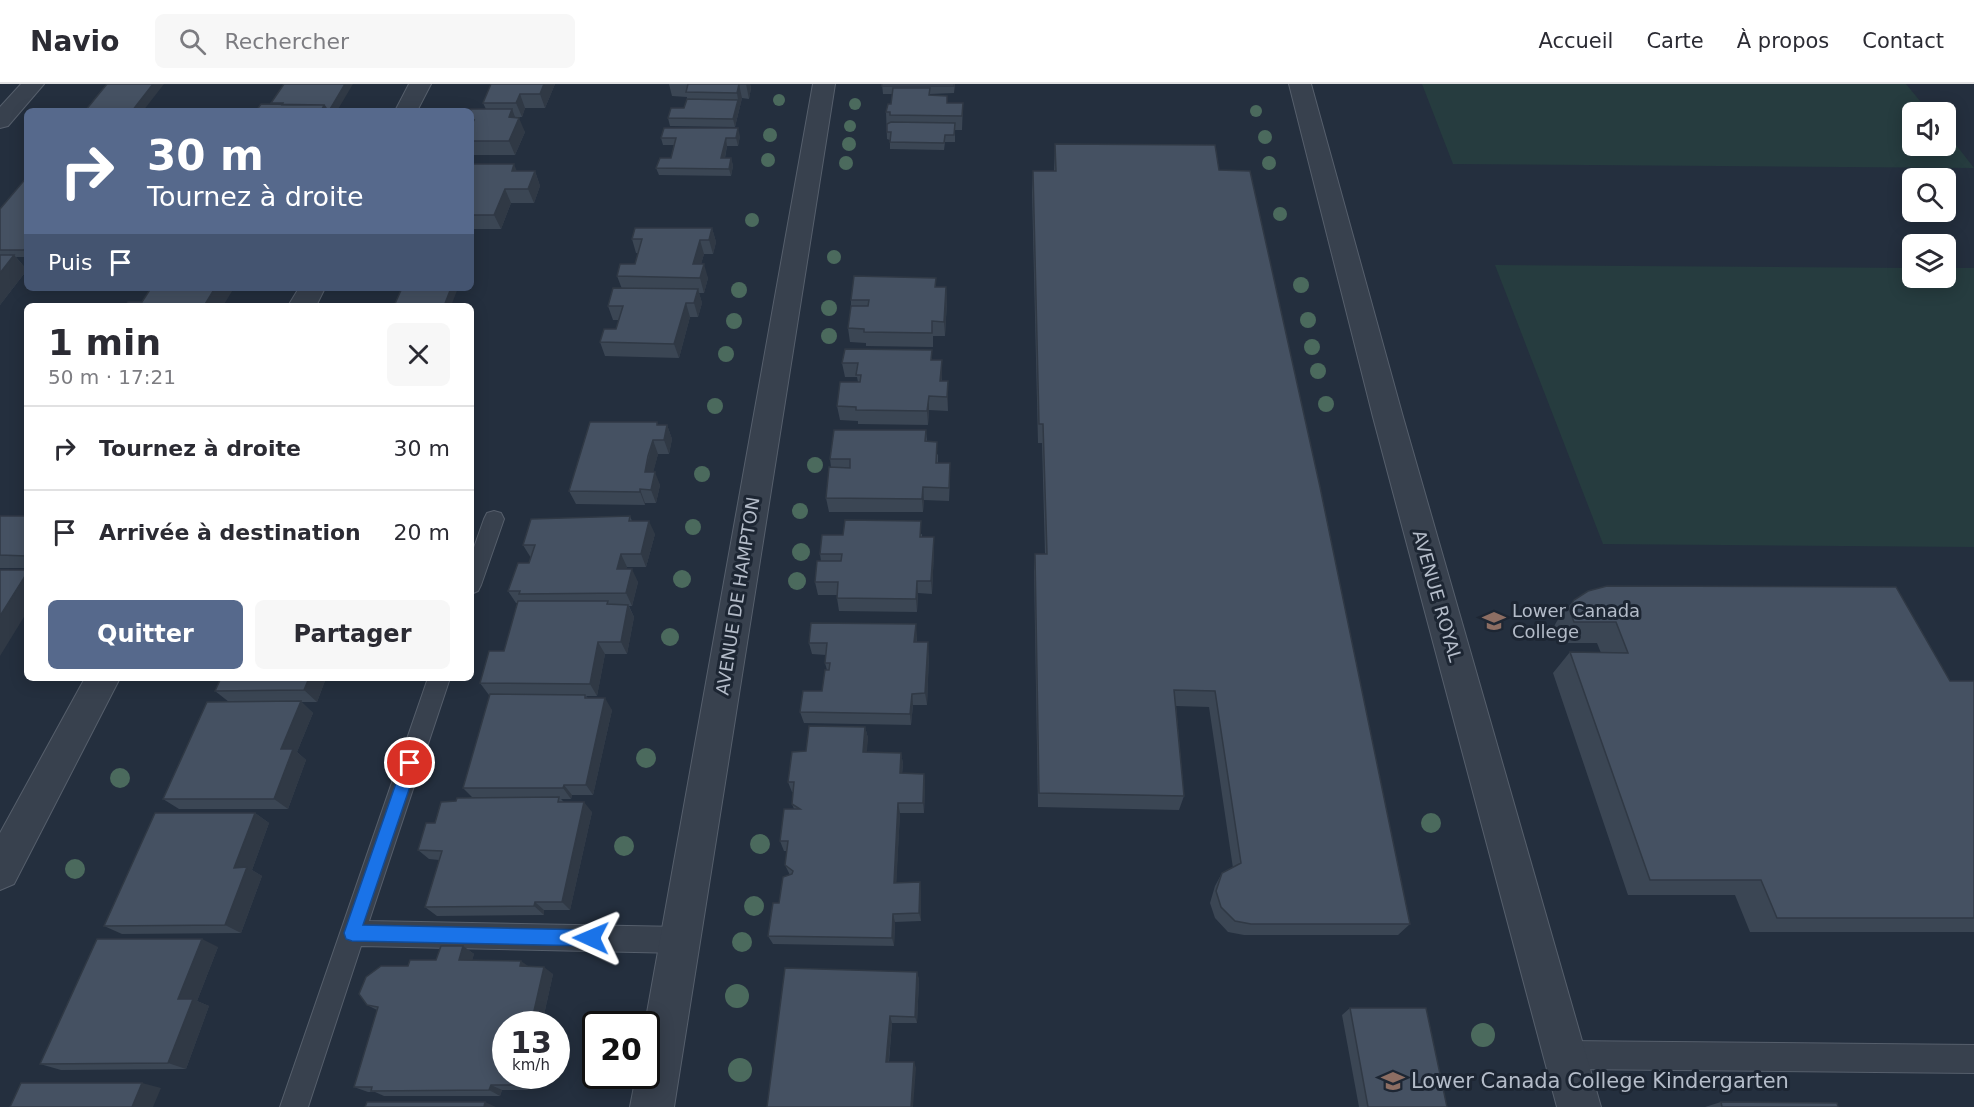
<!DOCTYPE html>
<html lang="fr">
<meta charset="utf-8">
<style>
body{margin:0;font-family:"DejaVu Sans",sans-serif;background:#f7f7f7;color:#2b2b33;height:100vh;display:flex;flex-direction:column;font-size:22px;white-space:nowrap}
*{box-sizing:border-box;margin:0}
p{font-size:20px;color:#7c7c81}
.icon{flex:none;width:33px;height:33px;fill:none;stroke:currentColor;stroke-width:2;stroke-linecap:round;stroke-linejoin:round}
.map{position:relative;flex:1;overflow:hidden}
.drawer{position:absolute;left:24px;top:219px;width:450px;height:378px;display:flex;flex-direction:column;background:#fff;border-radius:9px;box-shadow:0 3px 15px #0003}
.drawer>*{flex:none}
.guide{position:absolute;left:24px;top:24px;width:450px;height:183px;border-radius:9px;box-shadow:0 3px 15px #0003;background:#56698c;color:#fff;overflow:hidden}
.fabs{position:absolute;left:1902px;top:18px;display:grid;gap:12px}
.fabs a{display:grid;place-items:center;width:54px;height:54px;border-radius:9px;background:#fff;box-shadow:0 3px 15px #0003;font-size:30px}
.speed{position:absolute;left:492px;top:927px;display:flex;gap:12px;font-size:30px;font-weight:700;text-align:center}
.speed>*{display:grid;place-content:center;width:78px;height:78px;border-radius:50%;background:#fff;box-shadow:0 3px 15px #0003;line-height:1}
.speed small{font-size:15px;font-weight:400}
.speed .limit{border:3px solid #111;border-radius:9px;background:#fff;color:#111}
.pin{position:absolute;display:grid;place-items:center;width:51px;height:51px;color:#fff;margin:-26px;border:3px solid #fff;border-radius:50%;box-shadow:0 2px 6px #0007}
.me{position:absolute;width:66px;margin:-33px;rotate:271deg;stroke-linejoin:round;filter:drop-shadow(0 0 4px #0008)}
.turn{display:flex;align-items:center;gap:21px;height:126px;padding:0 24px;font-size:27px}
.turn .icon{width:78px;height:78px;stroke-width:2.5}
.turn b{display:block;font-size:42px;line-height:51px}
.then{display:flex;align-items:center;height:57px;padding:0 24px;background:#0003;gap:12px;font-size:22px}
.round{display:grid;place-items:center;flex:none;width:63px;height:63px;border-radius:9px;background:#f7f7f7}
.headline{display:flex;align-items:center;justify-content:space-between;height:102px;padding:0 24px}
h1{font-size:36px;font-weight:800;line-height:45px}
.cta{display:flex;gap:12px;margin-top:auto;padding:12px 24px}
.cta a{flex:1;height:69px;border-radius:9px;background:#56698c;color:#fff;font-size:24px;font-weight:800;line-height:69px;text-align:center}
.cta a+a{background:#f7f7f7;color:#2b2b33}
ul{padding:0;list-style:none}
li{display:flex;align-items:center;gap:18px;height:84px;padding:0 24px;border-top:2px solid #e1e1e2}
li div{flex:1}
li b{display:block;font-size:22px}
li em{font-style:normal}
header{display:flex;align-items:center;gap:36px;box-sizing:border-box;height:84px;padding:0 30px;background:#fff;border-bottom:2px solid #e1e1e2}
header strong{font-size:28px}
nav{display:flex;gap:33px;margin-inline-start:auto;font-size:21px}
.search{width:420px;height:54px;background:#f7f7f7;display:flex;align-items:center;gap:15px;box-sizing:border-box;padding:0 21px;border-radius:9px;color:#7c7c81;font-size:22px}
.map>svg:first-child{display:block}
.green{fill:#263c3f}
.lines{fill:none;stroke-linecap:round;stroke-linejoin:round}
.lane-casing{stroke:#565f6c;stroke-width:2}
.street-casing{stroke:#565f6c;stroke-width:2}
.lane{fill:#38414e;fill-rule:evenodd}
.street{fill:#38414e;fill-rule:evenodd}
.tree{fill:#4b6a5d}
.wall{fill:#3b4654}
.shaded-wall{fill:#303945}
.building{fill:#455162;stroke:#303945;stroke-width:1.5}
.route{fill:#1a73e8;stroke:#114b97;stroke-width:1.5}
.labels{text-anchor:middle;stroke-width:6;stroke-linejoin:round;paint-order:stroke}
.street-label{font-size:18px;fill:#b4bcc9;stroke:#1d2633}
.poi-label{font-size:18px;fill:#b4bcc9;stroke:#1d2633;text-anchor:start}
.near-poi-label{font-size:21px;fill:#b4bcc9;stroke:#1d2633;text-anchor:start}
</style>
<header>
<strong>Navio</strong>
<div class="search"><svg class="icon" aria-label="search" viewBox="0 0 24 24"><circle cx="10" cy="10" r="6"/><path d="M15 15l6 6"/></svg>Rechercher</div>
<nav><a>Accueil</a><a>Carte</a><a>À propos</a><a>Contact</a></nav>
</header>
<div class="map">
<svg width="1974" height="1023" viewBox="0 0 1974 1023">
<rect width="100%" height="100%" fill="#242f3e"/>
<path class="green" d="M1422 0H1906L1929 28H1912V62H1946V48L1974 84 1453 80Z
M1495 181 1912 184V194H1946V184H1974V463L1603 460Z"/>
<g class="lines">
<g class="lane-casing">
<path id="lane" d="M494 427 501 429 504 435 481 501 478 507 471 510V472L484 435 487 429Z
M428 594H450L369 837 681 843 690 847 694 856 690 865 681 869 361 862 308 1023H280Z
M1566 957 1974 961V989L1566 985 1556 981 1552 971 1556 961Z"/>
</g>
<g class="street-casing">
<path id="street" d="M21 0H44L8 42 0 44V23Z
M409 0H431L417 27H395Z
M813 0H835L674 1023H630L636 992H646L645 940Z
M1289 0H1311L1403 333 1601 1023H1557L1373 333Z
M299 204H325L316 222H288Z
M85 594H120L14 800 0 806V749Z"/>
</g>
<use href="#lane" class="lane"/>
<use href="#street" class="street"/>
</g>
<g class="tree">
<circle cx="779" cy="16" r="6"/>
<circle cx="855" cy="20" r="6"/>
<circle cx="1256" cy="27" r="6"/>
<circle cx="850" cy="42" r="6"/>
<circle cx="770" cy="51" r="7"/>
<circle cx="1265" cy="53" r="7"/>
<circle cx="849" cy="60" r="7"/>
<circle cx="768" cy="76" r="7"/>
<circle cx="846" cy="79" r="7"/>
<circle cx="1269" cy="79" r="7"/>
<circle cx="1280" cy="130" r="7"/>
<circle cx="752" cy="136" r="7"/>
<circle cx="834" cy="173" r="7"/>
<circle cx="1301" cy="201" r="8"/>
<circle cx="739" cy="206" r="8"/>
<circle cx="829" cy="224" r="8"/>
<circle cx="1308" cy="236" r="8"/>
<circle cx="734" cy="237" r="8"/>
<circle cx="829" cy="252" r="8"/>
<circle cx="1312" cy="263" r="8"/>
<circle cx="726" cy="270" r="8"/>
<circle cx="1318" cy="287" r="8"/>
<circle cx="1326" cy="320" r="8"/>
<circle cx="715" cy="322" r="8"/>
<circle cx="815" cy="381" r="8"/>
<circle cx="702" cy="390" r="8"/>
<circle cx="800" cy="427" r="8"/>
<circle cx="693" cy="443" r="8"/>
<circle cx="801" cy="468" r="9"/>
<circle cx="682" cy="495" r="9"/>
<circle cx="797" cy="497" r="9"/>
<circle cx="670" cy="553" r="9"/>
<circle cx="646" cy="674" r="10"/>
<circle cx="120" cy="694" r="10"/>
<circle cx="1431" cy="739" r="10"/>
<circle cx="760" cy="760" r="10"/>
<circle cx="624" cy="762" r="10"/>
<circle cx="75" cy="785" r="10"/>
<circle cx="754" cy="822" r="10"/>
<circle cx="742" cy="858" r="10"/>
<circle cx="737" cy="912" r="12"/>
<circle cx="1483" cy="951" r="12"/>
<circle cx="740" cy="986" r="12"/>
</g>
<path class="wall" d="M491 0H555L545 24H525L522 33H515L525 48 515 71H471V27L486 25 483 19Z
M669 0H750L751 4 749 15 742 14 735 43 670 42 668 34 684 24 687 15V13L672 12Z
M882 0H955L954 9 930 10V11L948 19H963L962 46H955V58H945L944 66 890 65V56L887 55 886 28 891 20 893 10H883Z
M740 52 738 62H727L725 74H731L733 82 731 92 659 91 656 84 671 74 674 61H663L661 54Z
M1055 60 1219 86 1410 840 1398 851H1244L1228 848 1215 834 1210 819 1215 802 1222 789 1233 784 1209 623 1176 622 1184 712 1179 726 1038 723 1034 488 1035 470H1045L1042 359H1038L1032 108 1033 87H1054Z
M471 80 517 87H535L540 102 534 119H511L501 145H471Z
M27 93V173H16L27 186 0 221V125Z
M712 144 716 158 713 170H704L701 180 708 194 704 209H699L702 219 698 233H690L679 274 605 272 600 258 616 245 619 236H613L608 222 622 205 617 192 635 180 638 169H636L632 155Z
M936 194V203H946L947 217 945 252H933V263L866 262V259L850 258 848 244 851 222V216Z
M932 266V276H942V297L948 311V327L929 326 928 341 858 340V337L840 336 837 322 858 298 857 293H845L842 279Z
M657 338 658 341H667L672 355 669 370H658L653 388 660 401 656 419H645V421L576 420 569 407Z
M926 346 927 357 938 371V379L950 393 949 417 924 416 923 428H829L826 414 831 383 830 375Z
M0 432H27V484H0Z
M630 432 632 437 655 450 646 483H627L626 485 638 498 632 522H629L634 533 627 570H605L597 612H586L588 614 612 626 593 711H572L571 715H561L564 718 592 728 570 826H544V831L437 832 425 823 439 776 429 775 418 766 435 739 456 717 472 713 463 704 490 611H489L480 599 504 567 518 519H516L508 507 529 479 531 474 523 461Z
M922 450V453H934V466L932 510 918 509 917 528 839 527 837 514V511H818L815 498 821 477 820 470Z
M1574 516 1950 597H1974V848H1750L1735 811H1628L1553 589 1570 568 1601 569 1597 559H1557L1552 546 1557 537Z
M917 552V558L929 570 927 621H913L911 641 804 639 800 628 822 607 827 586 825 579 826 571 812 570 809 559Z
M326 594 317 618H301L313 629 297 668 306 676 288 725H179L163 715 229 618 215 607Z
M865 643 868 654 866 668 901 669 903 680 902 690H924L925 700 924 729H900L896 799 921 807V837L895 838 894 862 773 860 768 852 779 819 790 791 785 781 787 767H784L780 757 794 725 792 720 793 708H792L788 698Z
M255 729 269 739 252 786 262 792 241 849 122 850 104 842Z
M463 862 474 870 472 876 529 883 553 890 542 940H506L528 1006H502L500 1012H384L375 1008H368L354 1003 377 926 367 921 408 882 436 876Z
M218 863 197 917 209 922 186 985 61 986 40 980Z
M917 888 919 896 917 939H892L889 978 916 984 767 1023Z
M1350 924 1447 1023H1359L1342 931Z
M1721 1018 1838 1023H1705Z"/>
<path class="shaded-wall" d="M153 0H164L143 27H132Z
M345 0H353L337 27H329Z
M544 0H555L545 24 540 10Z
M739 0 742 14 735 43 733 35 738 16 737 9Z
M746 0H750L751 4 749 15Z
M520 10 525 24 522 33 516 19Z
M324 21 328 27H321Z
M512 25 517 38 519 34 525 48 515 71 509 57V33Z
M738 44 740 52 738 62 736 54Z
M726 54 727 62 723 82 721 74Z
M731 74 733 82 731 92 729 85Z
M514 80 520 95 512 87Z
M535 87 540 102 534 119 528 105Z
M505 105 511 119 501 145 494 131Z
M712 144 716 158 713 170 709 156Z
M700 156 704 170 697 194 693 180Z
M27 162V170L24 166Z
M14 171 27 186 0 221V189Z
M704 180 708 194 704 209 700 194Z
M946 203 947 217 945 252 944 238Z
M215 204H234L223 222H204Z
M451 204H458L451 222H444Z
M698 205 702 219 698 233 694 219Z
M686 219 690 233 679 274 674 260Z
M942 276V290L941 311 940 297Z
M948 297V327L947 313Z
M929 312V326L928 341 927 327Z
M667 341 672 355 669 370 664 356Z
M653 356 658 370 650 401 645 388Z
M655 388 660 401 656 419 651 406Z
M923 403 924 416 923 428 922 415Z
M640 405 645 419V421L640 408Z
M649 437 655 450 646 483 641 470Z
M934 453V466L932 510 931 497Z
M621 470 627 483 623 498 617 485Z
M632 485 638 498 632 522 626 509Z
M27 489V528L0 572V532Z
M917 497 918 509 917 528 916 515Z
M628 521 634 533 627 570 621 558Z
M916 540 917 552 916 570 914 558Z
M598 558 605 570 597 612 590 600Z
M928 558 929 570 927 621 925 609Z
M309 594H326L317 618 304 606Z
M912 610 913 621 911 641 910 630Z
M605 614 612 626 593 711 586 701Z
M301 617 313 629 297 668 306 676 288 725 274 715 281 665Z
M865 643 868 654 866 679 863 668Z
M901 669 903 680 901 700 900 689Z
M924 690 925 700 924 729 923 719Z
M564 701 572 711 571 715 563 704Z
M584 718 592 728 570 826 562 818Z
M898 719 900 729 896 808 894 799Z
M255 729 269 739 252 786 262 792 241 849 225 841 234 784Z
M920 798 921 807V837L919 829Z
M535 818 544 826V831L534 822Z
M893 830 895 838 894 862 892 854Z
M202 855 218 863 197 917 209 922 186 985 168 979 178 915Z
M463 862 474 870 470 884 459 876Z
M521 877 531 884 520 882Z
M544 883 553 890 542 940H531Z
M917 888 919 896 917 939 915 933Z
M890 932 892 939 888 984 886 978Z
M914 978 916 984 913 1023H911Z
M519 992H531L528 1006 517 1001Z
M142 999 161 1004 153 1023H132Z
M491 1001 502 1006 500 1012 489 1006Z
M485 1018 496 1023H484Z"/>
<path class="building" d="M107 0H153L132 27H85Z
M284 0H345L329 27H328L324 21H282L283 19H271Z
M491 0H544L540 10H520L516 19H483Z
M688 0H746H739L737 9 686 8Z
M882 0H954V2H882Z
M893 4H930L929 11 947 12V19H963L962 32 890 31V28H886L888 20H891Z
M687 15 738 16 733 35 668 34 671 24H684Z
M261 20 324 21 321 27H256Z
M470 25H512L509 33 519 34 509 57H471V42L474 36H471V27H469Z
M891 38 955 39 954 51H945L944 59 890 58 891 48H887V40Z
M664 44H738L736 54H726L721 74H731L729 85 656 84 660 74H671L676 54H661Z
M1055 60 1215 61 1219 86 1250 87 1320 403 1410 840H1251L1235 837 1221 823 1216 807 1222 789 1241 779 1215 607 1174 606 1184 712 1039 709 1035 470H1047L1043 340H1039L1033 87H1056Z
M471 80H514L512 87H535L528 105H505L494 131H471Z
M27 93V162L24 166H0V125Z
M635 144H712L709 156H700L693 180H704L700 194 617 192 620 180H635L642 155H632Z
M0 171H14L0 189Z
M854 192 936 194 935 203H946L944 238 932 237V249L864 248V245L848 244 851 222H868L869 216H851Z
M151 204H215L204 222H125L128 218H142Z
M402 204H451L444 222H394Z
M613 204 698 205 694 219H686L674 260 600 258 604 245H616L623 222H608Z
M845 265 932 266 931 276H942L940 297H948L947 313 929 312 927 327 856 326V323L837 322 840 298H860L861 291H856L858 279H842Z
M590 338H657V341H667L664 356H653L648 372 645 388H655L651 406 640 405V408L569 407Z
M834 346H926L925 357 937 358 936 379H950L949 404 923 403 922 415 826 414 829 383 850 384V375H830Z
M0 432H27V472L0 471Z
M630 432 629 437H649L641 470H621L617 485H632L626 509 519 510 520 507H508L518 479H529L535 461H523L531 435Z
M845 436 921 437 920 453H934L931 497H917L916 515 837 514 838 498H815L817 477H841L842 470H820L822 451H843Z
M0 486H27V489L0 532Z
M1607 502 1896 503 1950 597H1974V834H1777L1761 796H1650L1570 568 1628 569 1616 538H1574L1569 525 1574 516 1588 507Z
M518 517H608L607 520 628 521 621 558H598L590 600 480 599 489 567H504Z
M811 539 916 540 914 558H928L925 609 912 610 910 630 800 628 803 607H822L825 586H829L830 579H825L827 559H809Z
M221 594H309L304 606 215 607Z
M490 610 585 611V614H605L586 701H564L563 704H463Z
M301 617 281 665H293L274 715H163L207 618Z
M809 642 865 643 863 668 901 669 900 689 924 690 923 719H898L894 799 920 798 919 829 893 830 892 854 768 852 773 819H779L783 793 792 790 793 787 785 781 788 757H780L784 725H800L792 720 794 698H788L792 668 806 667Z
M559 713 558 718H584L562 818H535L534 822 425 823 442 767 418 766 426 739H435L441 718 456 717 457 714Z
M155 729H255L234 784 247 783 225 841 104 842Z
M97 855H202L178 915H193L168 979 40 980Z
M441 862H463L459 876 521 877 520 882 544 883 531 940H506V992H519L517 1001H491L489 1006 371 1007 372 1003H354L378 923 367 921 359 910 366 893 381 882H408L410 876H436Z
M785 884 917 888 915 933 890 932 886 978H914L911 1023H767Z
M1350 924H1426L1447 1023H1368Z
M21 999H142L132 1023H10Z
M367 1018H485L484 1023H365Z
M1721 1018 1837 1019 1838 1023H1722Z"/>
<path class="route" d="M410 672 416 674 418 679 363 841 591 846 596 848 599 854 596 860 591 862 352 857 346 855 344 849 403 679 405 674Z"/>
<defs>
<g id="school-bare" transform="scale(1.8)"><path d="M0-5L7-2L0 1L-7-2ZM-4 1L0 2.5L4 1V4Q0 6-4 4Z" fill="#8d6e63" stroke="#1d2633" stroke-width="2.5" paint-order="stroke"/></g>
</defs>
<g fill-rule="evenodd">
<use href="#school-bare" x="1494" y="537"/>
<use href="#school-bare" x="1393" y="997"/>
</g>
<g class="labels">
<g class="street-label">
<text transform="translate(738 512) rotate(-81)" y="6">AVENUE DE HAMPTON</text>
<text transform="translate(1437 512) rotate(74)" y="6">AVENUE ROYAL</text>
</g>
<g class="poi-label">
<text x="1512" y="533">Lower Canada<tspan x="1512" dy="21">College</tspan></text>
</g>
<g class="near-poi-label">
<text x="1411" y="1004">Lower Canada College Kindergarten</text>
</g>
</g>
</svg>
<div class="fabs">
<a><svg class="icon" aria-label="sound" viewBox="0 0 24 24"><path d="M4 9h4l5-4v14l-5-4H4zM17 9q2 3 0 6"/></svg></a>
<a><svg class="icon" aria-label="search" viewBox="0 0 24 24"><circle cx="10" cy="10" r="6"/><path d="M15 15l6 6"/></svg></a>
<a><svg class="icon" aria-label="layers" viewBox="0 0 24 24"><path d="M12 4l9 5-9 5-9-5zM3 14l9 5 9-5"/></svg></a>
</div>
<div class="speed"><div>13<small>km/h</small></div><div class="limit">20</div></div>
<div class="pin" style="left:410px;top:679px;background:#d93025"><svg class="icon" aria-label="arrive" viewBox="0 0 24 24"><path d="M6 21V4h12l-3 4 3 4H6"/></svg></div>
<svg class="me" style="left:591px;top:854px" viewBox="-20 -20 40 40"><path d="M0-17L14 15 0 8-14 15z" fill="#1a73e8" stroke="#fff" stroke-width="4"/></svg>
<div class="guide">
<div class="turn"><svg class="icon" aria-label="right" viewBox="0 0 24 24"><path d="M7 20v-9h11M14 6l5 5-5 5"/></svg><div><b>30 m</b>Tournez à droite</div></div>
<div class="then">Puis<svg class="icon" aria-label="arrive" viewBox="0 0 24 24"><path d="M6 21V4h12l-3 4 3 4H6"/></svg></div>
</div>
<section class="drawer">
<div class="headline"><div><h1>1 min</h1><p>50 m · 17:21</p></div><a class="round"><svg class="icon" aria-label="close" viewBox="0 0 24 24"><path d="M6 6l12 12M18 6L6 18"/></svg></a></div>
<ul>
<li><svg class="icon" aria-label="right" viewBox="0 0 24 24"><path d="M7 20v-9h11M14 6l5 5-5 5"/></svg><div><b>Tournez à droite</b></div><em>30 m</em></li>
<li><svg class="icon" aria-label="arrive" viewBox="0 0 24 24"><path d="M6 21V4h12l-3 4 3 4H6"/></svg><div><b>Arrivée à destination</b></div><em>20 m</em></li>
</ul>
<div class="cta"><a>Quitter</a><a>Partager</a></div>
</section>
</div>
